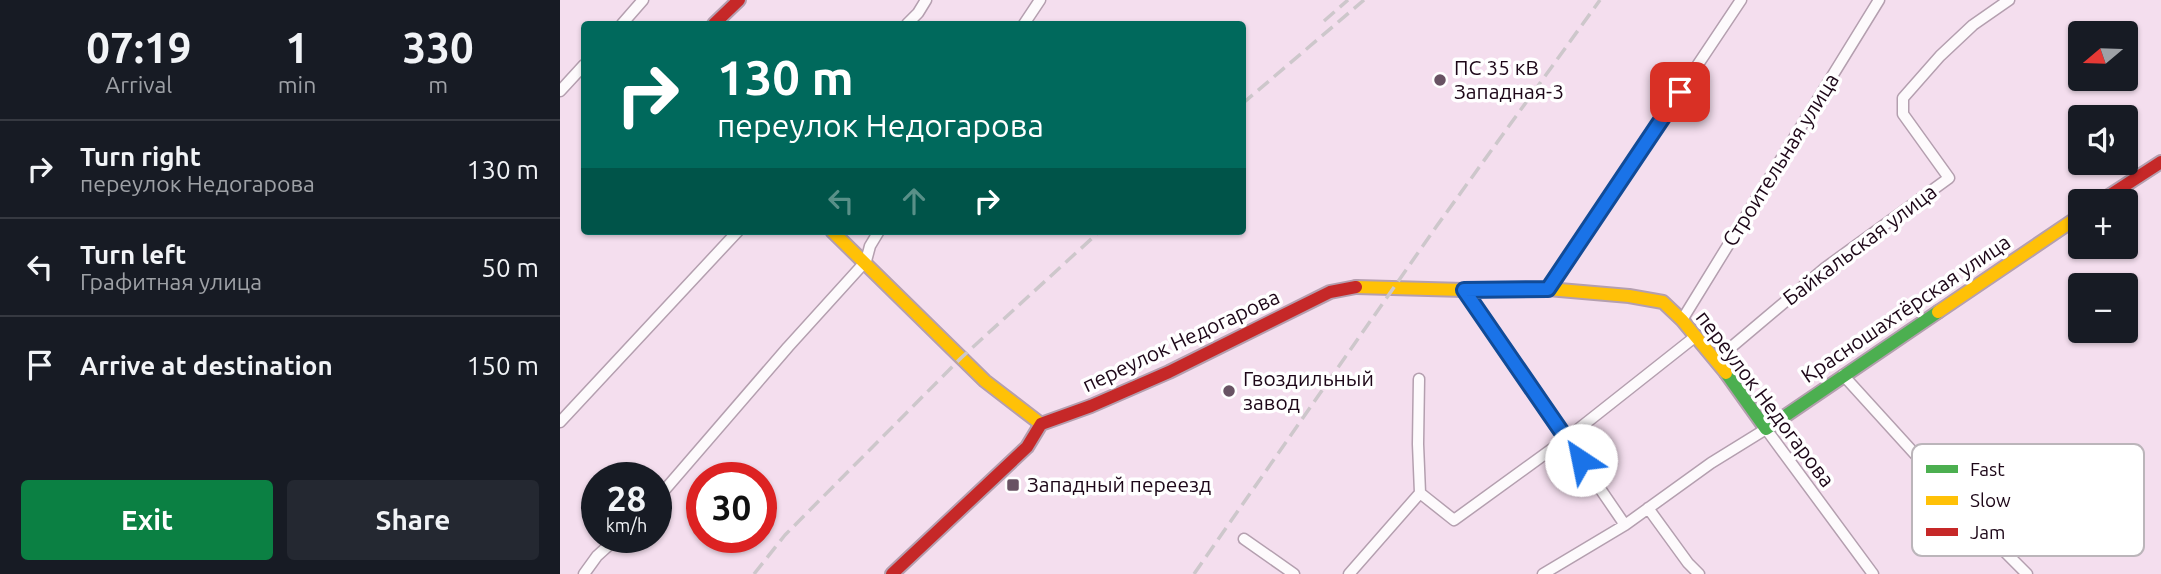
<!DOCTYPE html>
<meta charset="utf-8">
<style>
body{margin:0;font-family:Ubuntu,sans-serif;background:#242831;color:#f1f3f6;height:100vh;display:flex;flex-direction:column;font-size:26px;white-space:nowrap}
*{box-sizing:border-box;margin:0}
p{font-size:23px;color:#9ea1a6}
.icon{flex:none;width:38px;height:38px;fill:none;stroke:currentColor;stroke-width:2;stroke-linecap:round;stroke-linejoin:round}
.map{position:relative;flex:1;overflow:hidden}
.drawer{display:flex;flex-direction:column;background:#171b24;width:560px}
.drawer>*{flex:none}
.banner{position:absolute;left:21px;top:21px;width:665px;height:214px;border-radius:7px;box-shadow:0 2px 5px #0004;background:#00695c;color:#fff;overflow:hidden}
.needle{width:46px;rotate:251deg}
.tools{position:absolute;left:1508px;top:21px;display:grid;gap:14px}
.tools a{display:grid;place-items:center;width:70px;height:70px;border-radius:7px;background:#171b24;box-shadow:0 2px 5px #0004;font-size:35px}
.speed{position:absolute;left:21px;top:462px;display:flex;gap:14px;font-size:35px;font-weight:700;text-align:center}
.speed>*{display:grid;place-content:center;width:91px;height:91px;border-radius:50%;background:#171b24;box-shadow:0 2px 5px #0004;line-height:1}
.speed small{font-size:18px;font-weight:400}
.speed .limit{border:10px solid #d22;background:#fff;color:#111}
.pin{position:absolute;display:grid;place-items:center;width:60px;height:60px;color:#fff;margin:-30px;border-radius:14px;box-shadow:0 4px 10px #0006}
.me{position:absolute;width:77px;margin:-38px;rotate:326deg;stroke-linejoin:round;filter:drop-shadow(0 0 5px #0008)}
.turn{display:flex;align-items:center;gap:24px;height:147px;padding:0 21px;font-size:32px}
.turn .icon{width:91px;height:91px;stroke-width:2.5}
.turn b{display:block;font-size:49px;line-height:60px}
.lanes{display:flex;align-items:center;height:66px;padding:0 21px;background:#0003;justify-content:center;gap:35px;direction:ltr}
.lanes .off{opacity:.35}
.eta{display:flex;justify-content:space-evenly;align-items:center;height:119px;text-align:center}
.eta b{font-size:42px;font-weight:600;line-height:49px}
.primary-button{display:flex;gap:14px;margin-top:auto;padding:14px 21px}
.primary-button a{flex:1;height:80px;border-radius:7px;background:#0b8043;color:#fff;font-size:28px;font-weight:600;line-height:80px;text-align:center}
.primary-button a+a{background:#242831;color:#f1f3f6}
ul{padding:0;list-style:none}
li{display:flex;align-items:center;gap:21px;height:98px;padding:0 21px;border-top:2px solid #363941}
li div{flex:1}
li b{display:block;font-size:26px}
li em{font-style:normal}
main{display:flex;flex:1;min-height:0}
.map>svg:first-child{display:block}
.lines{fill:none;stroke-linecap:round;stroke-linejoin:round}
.street-casing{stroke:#b49faf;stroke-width:13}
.fast-casing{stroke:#b49faf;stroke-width:16}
.slow-casing{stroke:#b49faf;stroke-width:16}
.jam-casing{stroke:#b49faf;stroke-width:16}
.street{stroke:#fdfafc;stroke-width:10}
.fast{stroke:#4caf50;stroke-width:12}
.slow{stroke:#ffc107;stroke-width:12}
.jam{stroke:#c62828;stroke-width:12}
.rail{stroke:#cdc7cb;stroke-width:3.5;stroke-dasharray:14 7;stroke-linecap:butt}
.route-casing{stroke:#114b97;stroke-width:18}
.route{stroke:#1a73e8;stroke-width:12}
.poi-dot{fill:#685263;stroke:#fff;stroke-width:2.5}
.labels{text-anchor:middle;stroke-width:7;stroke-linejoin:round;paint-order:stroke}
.poi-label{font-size:21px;fill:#1d0718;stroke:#fff;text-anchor:start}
.street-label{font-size:21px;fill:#1d0718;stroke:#fff}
.key{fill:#fff;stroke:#bbb5ba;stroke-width:2}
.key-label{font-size:19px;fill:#1d0718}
</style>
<main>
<section class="drawer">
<div class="eta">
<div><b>07:19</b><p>Arrival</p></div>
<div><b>1</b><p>min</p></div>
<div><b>330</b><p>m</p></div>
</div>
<ul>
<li><svg class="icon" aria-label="right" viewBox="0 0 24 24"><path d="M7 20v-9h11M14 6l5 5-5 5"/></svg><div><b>Turn right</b><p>переулок Недогарова</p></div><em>130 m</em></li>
<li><svg class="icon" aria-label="left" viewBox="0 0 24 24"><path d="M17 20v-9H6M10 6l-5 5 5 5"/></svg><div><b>Turn left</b><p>Графитная улица</p></div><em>50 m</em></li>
<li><svg class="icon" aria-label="arrive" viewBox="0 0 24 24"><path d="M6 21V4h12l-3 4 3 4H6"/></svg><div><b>Arrive at destination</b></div><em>150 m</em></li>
</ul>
<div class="primary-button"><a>Exit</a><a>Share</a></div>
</section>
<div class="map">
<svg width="1601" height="574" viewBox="0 0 1601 574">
<rect width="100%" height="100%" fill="#f4deee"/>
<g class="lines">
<g class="street-casing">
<path id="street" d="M62 24 83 0
M347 24 358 13 366 0
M464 24 480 0
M0 91 24 65
M988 289 1181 0
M904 290 1065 525
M1122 320 1319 0
M1156 360 1265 268 1389 178 1343 114V98L1380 56 1413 25 1449 0
M1283 375 1434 541 1467 574
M0 422 178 231
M860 493 894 520 1007 438 1136 336
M96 500 228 347 306 261 310 246 319 231
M1088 508 1128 563 1139 574
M684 539 734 574
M24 574 37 556 58 537
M789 574 860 493 858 444 859 379
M983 574 1065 525 1151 463 1206 429 1313 574"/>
</g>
<g class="fast-casing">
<path id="fast" d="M1166 373 1206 429 1378 312"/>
</g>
<g class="slow-casing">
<path id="slow" d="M272 231 425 381 481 424
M796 287 904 290 988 289 1069 296 1103 302 1122 320 1166 373
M1378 312 1521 215"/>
</g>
<g class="jam-casing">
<path id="jam" d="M154 24 179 0
M1541 201 1601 162
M332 574 467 447 481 424 531 406 609 372 770 292 796 287"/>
</g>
<use href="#street" class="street"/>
<use href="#fast" class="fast"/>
<use href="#slow" class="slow"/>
<use href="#jam" class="jam"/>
<path class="rail" d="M764 21 788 0
M682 104 804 0
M194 574 225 535 401 358 540 231
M634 574 876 227 1040 0"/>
</g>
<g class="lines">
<g class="route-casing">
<path id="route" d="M1021 460 904 290 988 289 1120 92"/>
</g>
<use href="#route" class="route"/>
</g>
<g class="poi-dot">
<circle cx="880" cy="80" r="7"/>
<circle cx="669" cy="391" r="7"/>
<rect x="446" y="478" width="14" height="14" rx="3.5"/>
</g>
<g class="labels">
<g class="poi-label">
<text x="894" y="75">ПС 35 кВ<tspan x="894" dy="24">Западная-3</tspan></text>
<text x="683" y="386">Гвоздильный<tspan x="683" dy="24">завод</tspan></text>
<text x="467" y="492">Западный переезд</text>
</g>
<g class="street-label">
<text transform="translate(1221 160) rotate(-58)" y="7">Строительная улица</text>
<text transform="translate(1300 245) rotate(-37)" y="7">Байкальская улица</text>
<text transform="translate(1346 309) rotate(-34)" y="7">Красношахтёрская улица</text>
<text transform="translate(621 341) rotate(-25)" y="7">переулок Недогарова</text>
<text transform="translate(1205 399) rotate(53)" y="7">переулок Недогарова</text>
</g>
</g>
<rect x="1352" y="444" width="232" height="112" rx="10" class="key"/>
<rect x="1366" y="465" width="32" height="8" fill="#4caf50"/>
<rect x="1366" y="496" width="32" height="9" fill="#ffc107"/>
<rect x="1366" y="528" width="32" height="8" fill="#c62828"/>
<g class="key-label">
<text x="1410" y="476">Fast</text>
<text x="1410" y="507">Slow</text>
<text x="1410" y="539">Jam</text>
</g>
</svg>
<div class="tools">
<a><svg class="needle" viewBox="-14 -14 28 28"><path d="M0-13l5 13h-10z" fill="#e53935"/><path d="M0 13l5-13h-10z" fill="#9ea1a6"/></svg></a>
<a><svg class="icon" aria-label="sound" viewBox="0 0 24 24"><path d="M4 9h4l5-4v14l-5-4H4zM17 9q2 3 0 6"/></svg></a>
<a>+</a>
<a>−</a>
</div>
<div class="speed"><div>28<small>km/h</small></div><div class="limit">30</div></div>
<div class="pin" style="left:1120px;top:92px;background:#d93025"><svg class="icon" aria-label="arrive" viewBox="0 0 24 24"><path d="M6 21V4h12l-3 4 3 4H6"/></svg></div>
<svg class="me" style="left:1021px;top:460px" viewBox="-20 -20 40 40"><circle r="19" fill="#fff"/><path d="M0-13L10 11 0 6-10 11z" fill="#1a73e8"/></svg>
<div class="banner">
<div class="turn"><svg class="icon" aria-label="right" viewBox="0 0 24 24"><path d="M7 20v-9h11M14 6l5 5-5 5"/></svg><div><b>130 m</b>переулок Недогарова</div></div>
<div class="lanes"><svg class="icon off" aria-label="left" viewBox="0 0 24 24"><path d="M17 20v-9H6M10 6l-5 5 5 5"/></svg><svg class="icon off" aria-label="ahead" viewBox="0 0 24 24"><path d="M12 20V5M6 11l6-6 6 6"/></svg><svg class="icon" aria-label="right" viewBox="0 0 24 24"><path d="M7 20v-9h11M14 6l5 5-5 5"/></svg></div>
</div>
</div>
</main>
